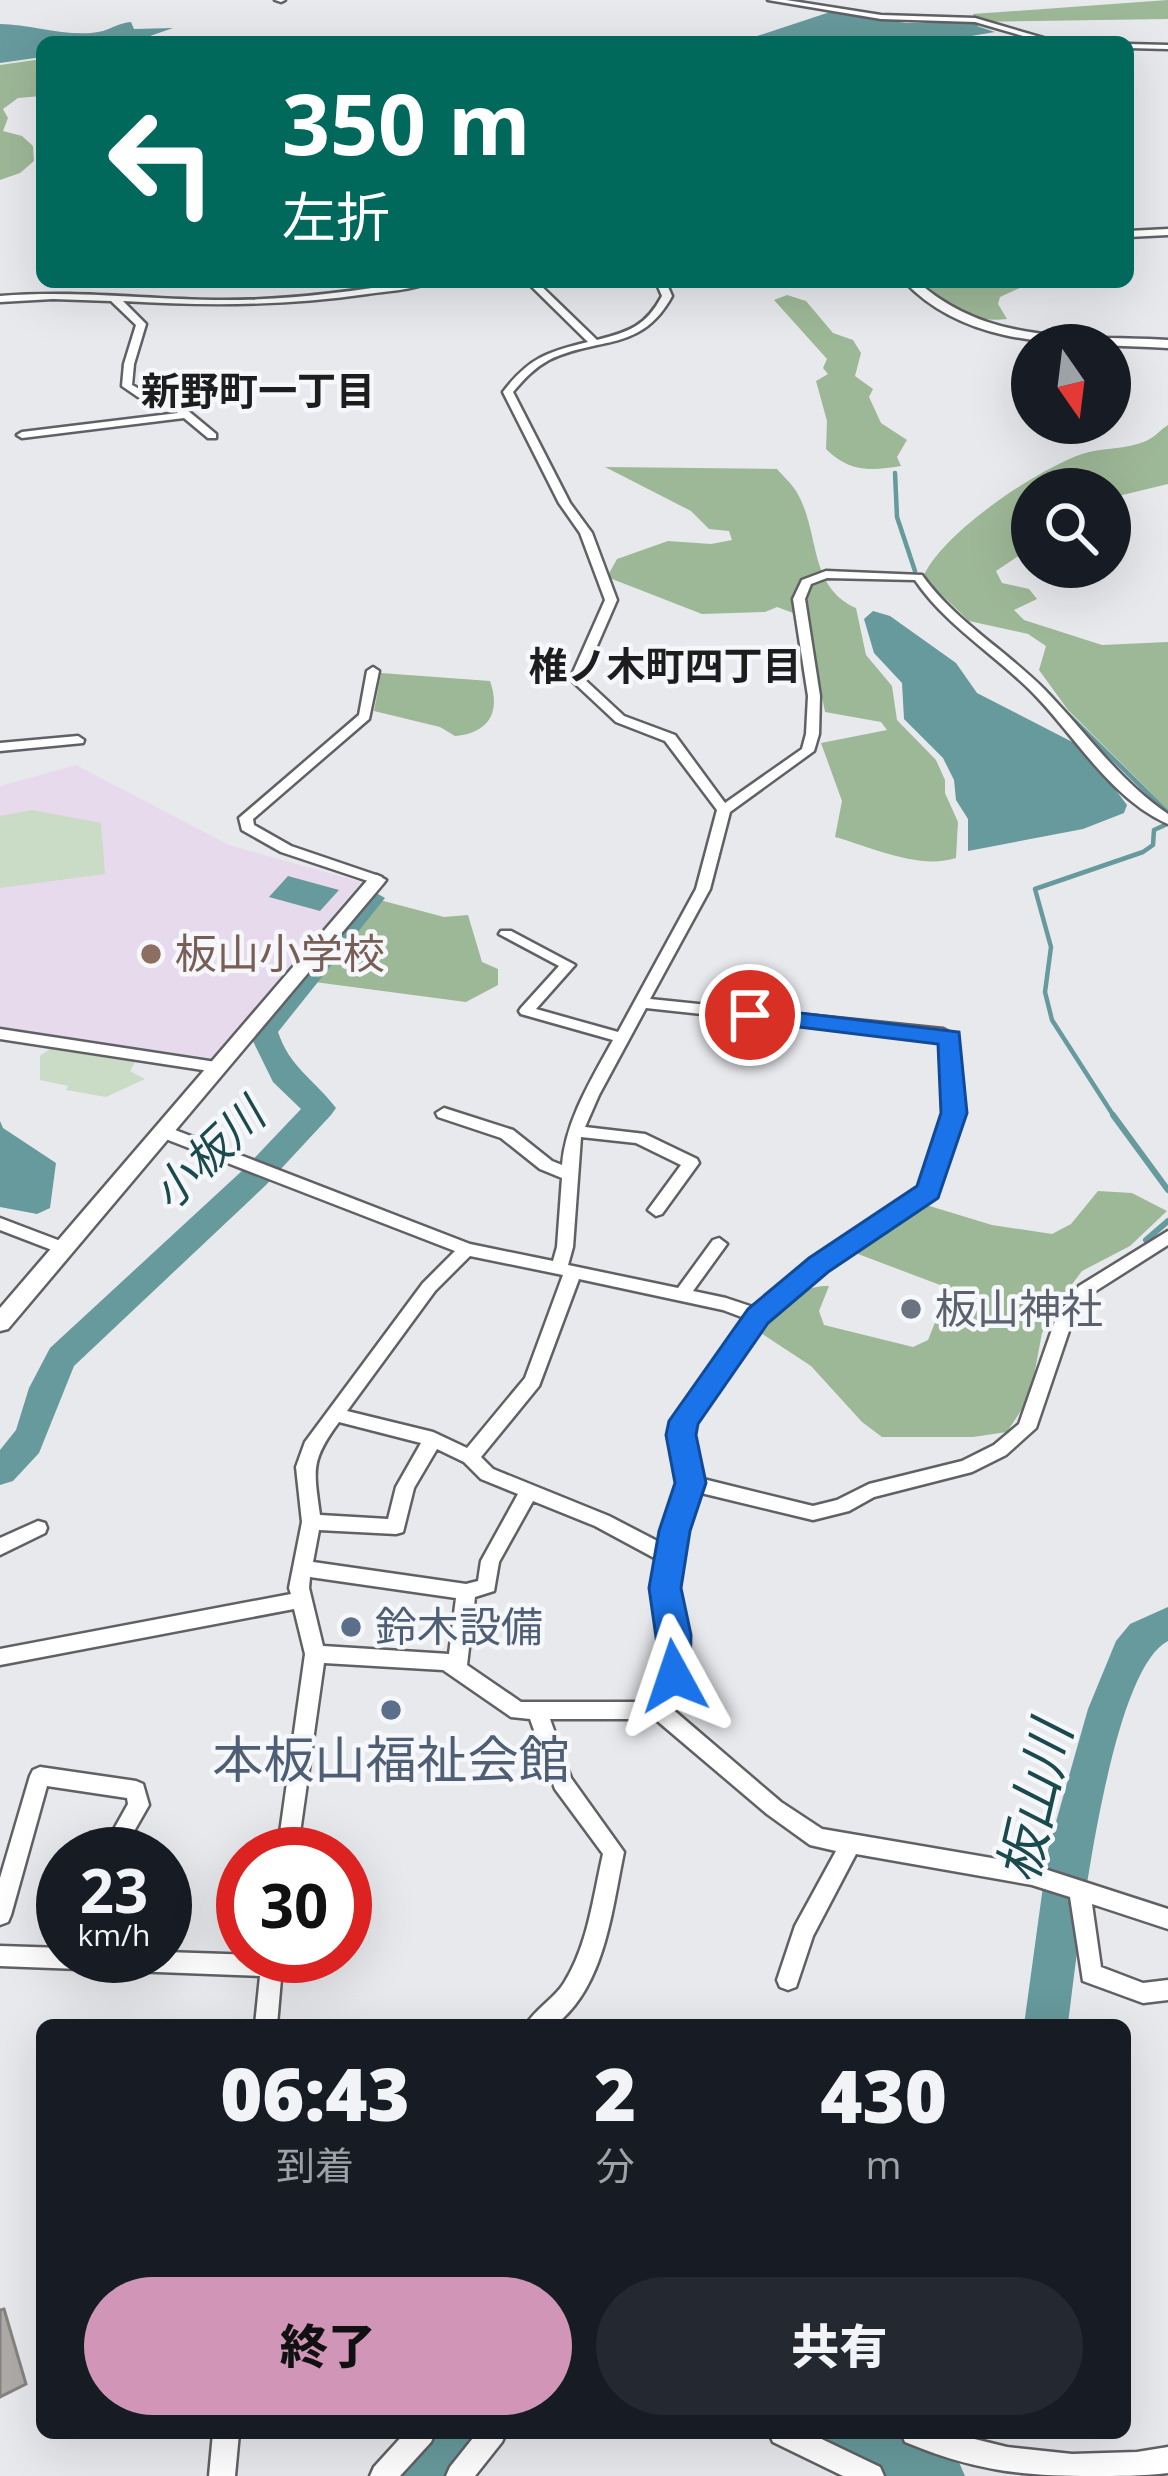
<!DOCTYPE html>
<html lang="ja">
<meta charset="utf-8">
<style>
body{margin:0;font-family:"Open Sans","Noto Sans JP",sans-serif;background:#242831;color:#f1f3f6;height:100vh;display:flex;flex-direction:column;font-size:45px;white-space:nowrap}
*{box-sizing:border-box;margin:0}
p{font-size:39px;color:#9ea1a6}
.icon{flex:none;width:66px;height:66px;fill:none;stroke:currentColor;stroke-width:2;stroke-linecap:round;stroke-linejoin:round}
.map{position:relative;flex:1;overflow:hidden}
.side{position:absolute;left:36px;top:2019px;width:1095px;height:420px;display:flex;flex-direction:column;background:#171b24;border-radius:18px;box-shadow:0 12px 48px #0002}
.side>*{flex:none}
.banner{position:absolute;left:36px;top:36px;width:1098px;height:252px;border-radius:18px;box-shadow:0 12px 48px #0002;background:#00695c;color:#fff;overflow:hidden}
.needle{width:78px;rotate:166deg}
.controls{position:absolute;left:1011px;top:324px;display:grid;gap:24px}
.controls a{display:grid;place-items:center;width:120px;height:120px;border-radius:50%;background:#171b24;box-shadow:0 12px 48px #0002;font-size:60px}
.speed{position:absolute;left:36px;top:1827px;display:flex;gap:24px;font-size:60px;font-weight:700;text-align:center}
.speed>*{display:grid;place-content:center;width:156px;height:156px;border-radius:50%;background:#171b24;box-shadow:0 12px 48px #0002;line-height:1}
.speed small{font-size:30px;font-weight:400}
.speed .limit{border:18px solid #d22;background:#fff;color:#111}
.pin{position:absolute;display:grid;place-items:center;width:102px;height:102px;color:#fff;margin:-51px;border:6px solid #fff;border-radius:50%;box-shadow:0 3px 12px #0007}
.me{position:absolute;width:132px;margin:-66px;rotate:355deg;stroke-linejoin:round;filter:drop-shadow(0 0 9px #0008)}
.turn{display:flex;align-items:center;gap:42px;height:252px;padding:0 48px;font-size:54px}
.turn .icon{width:156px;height:156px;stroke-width:2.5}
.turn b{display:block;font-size:84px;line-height:102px}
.eta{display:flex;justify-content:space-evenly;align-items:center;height:204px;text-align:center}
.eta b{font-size:72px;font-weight:800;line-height:84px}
.cta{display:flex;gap:24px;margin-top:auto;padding:24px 48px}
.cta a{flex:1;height:138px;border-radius:72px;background:#d195b7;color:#111;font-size:48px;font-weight:800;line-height:138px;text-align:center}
.cta a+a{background:#242831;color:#f1f3f6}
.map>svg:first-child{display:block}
.education{fill:#e8daed}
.green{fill:#cadbc6}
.forest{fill:#9db897}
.water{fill:#669a9c}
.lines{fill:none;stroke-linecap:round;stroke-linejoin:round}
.stream-far1{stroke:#669a9c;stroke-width:4.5}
.stream{stroke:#669a9c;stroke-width:6}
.river{fill:#669a9c;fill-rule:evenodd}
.building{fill:#aeaba8;stroke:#868380;stroke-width:3}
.minor-casing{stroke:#606165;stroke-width:5}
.tertiary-casing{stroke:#606165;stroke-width:5}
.minor{fill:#fff;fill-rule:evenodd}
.tertiary{fill:#fff;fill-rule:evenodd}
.route{fill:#1a73e8;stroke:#114b97;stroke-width:3}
.education-dot{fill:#8d6e63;stroke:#f5f7fa;stroke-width:4.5}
.worship-dot{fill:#6b7280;stroke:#f5f7fa;stroke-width:4.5}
.service-dot{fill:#5c6f8a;stroke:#f5f7fa;stroke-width:4.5}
.labels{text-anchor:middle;stroke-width:9;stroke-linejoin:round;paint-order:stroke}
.far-neighbourhood-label{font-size:39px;font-weight:bold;fill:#1d1d1e;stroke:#f5f7fa}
.education-label{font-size:42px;fill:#785e54;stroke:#f5f7fa;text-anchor:start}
.worship-label{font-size:42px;fill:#5b616d;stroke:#f5f7fa;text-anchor:start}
.service-label{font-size:42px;fill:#4e5e75;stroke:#f5f7fa;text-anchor:start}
.water-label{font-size:45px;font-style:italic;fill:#1a4a4d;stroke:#f5f7fa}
.near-service-label{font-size:51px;fill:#4e5e75;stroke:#f5f7fa}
.near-water-label{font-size:54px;font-style:italic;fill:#1a4a4d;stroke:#f5f7fa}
</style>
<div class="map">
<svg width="1168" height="2476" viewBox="0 0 1168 2476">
<rect width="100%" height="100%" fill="#e8e9ed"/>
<path class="education" d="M76 765 229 845 361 882 215 1059 0 1027V786Z"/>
<path class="green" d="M32 810 101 823 105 874 0 888V816Z
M50 1049 135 1062 130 1071 145 1079 106 1097 66 1090 68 1086 40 1080V1056Z"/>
<path class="forest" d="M1168 0V19L975 22 973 14Z
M42 59V96L18 98 3 109 8 118 3 131 22 136 33 146 34 161 20 173 0 180V65Z
M919 282H1033L1000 297 998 304 1007 319C971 323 943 308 919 282Z
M787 295 806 301 833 333 853 340 861 353 855 376 873 389 869 397 881 423 907 440 897 457 901 466C870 471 849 472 826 449L827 421 816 381 828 374 823 368 827 359 774 300Z
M1168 425V484L1110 498V489H1032V547L996 571 1002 583 1029 589 1037 599 1014 610 1024 620 1102 645 1168 642V810L1068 710 1039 670 1046 646 1028 634 969 621 923 577C942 533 1036 470 1082 454 1103 447 1126 450 1146 441 1154 438 1161 429 1168 425Z
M605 467 777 469C783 476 791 483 796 491 821 532 807 586 856 608L866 655 892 686 897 720 936 760 945 780V793L958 822 956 858C919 870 871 847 835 837L842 801 821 743 887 730 881 722 825 712 807 618 777 607 765 612 702 614 607 577 617 559 668 541 711 544 732 540 729 531 709 529 691 511Z
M381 673 490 681C501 712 489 733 455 736L440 727 374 711Z
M376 899 444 917 468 915 482 962 498 969V985L466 1002 307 981Z
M1098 1191 1132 1193 1167 1211 1130 1246 1082 1271 1070 1287 1042 1333 1030 1397 1007 1432 973 1437H882L862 1422 811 1366 758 1331V1326C781 1309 800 1284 829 1286L819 1311 824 1325 913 1347 928 1340 940 1310 966 1305 964 1294 858 1254 855 1248 911 1207 923 1204 992 1225 1052 1234 1071 1224Z"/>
<path class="water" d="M830 12 906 23H981L977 26 995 32 936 42 899 37 888 42 748 39Z
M131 22 134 29 173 28 133 42H42V57L0 63V24C32 24 72 39 103 31 113 28 119 23 131 22Z
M873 611 890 616 956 663 977 693 1084 748 1127 805 1124 813 1083 829 968 851V819L956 800 954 780 943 758 904 719 902 683 874 653 864 619Z
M288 876 339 890 320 911 269 897Z
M0 1121 3 1128 56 1163 50 1208 37 1214 0 1207Z"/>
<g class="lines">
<path class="stream-far1" d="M895 473 897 517 915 571
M1024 671 1168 813
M1115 1118 1052 1020 1045 992 1051 947 1035 889 1143 852 1153 845 1154 830 1165 825"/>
<path class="stream" d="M1113 1115 1168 1190
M1146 1240 1168 1221"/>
<path class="river" d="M371 890 385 898 278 1032C290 1068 315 1080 336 1108L331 1115 266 1185 74 1366 39 1453 13 1481 0 1485V1450L16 1430 29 1388 50 1348 244 1169 301 1109 273 1082 248 1031 361 892Z
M1168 1607V1641C1107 1672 1077 1955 1068 2025H1024L1048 1850 1088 1709 1116 1641 1130 1624Z
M425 2433H484L477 2451 455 2476H395L403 2458Z
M825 2433H905L957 2458 965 2476H884L832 2451Z"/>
</g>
<path class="building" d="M4 2309 26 2384 0 2397V2310Z"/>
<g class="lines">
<g class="minor-casing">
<path id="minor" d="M275 0H285L281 2Z
M768 0H786L881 15 975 18 1057 42H1044L975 22 881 19Z
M1128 44 1168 45V49L1128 48Z
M1168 229V235L1128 237V231Z
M409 282H431C412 290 388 291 367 294 285 306 205 306 123 301L146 324 134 364 132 385 145 392 169 395 216 434V438H208L184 418 22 438 17 435 22 432 178 413 162 400 138 397 122 386 124 364 136 325 111 301 53 299 0 302V296C72 290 142 299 214 300 279 301 344 293 409 282Z
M527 282H537L597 340C629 332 646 326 662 296L656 282H666L672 296C641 353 598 336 549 360 534 368 524 379 513 392L570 503 592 533 617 600 583 678 624 716 675 735 725 803 802 749 806 734 808 696 793 599 802 580 826 571 922 575C955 621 1004 649 1044 689 1085 731 1118 780 1168 814V824C1109 798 1073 732 1029 689 991 652 945 624 915 580L827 578 811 584 805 599 820 696 819 734 814 751 730 812 710 889 650 999 943 1029 958 1037 962 1113 935 1195 825 1269 764 1320 692 1422 690 1435 699 1478 813 1506 837 1500 869 1484 962 1461 994 1445 1019 1424 1055 1321 1079 1286 1168 1231V1245L1091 1294 1072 1322 1036 1428 1006 1455 972 1472 874 1497 849 1511 813 1520 697 1492 683 1531 675 1588 687 1656 684 1677 670 1707 781 1802 822 1829 1032 1865 1168 1909V1929L1092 1904 1101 1967 1143 1983 1168 1980V2000L1143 2003 1083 1981 1070 1897 1032 1885 856 1854 813 1936 796 1987 788 1990 780 1987 777 1980 795 1926 836 1851 810 1845 767 1814 655 1719H550L571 1778 624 1852C612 1909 605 1987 555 2025H526C535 2009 554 1999 564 1983 588 1945 593 1897 603 1854L555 1789 530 1719 511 1717 443 1670 324 1663 297 1854H277L305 1654 294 1609 0 1665V1649L291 1594 289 1588 302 1522 296 1467 305 1442 423 1283 455 1251 158 1136 156 1132 158 1128H170L470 1244 553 1261 557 1247 562 1178 540 1169 501 1138 438 1117 436 1113 444 1108 513 1130 552 1161 562 1165C566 1120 591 1080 613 1040L521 1014 519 1011 521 1008 559 966 499 934 501 931H511L575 965 536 1009 618 1032 696 889 717 810 665 741 616 722 570 679 605 600 580 533 559 503 503 392C529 358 547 352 588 342ZM646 1008 943 1040 946 1113 922 1188 813 1261 756 1308 726 1298 693 1291 727 1244 719 1238 713 1240 678 1288 568 1265 573 1247 581 1137 636 1143 681 1165 648 1210 656 1216 662 1214 699 1163 697 1159 645 1134 585 1127 599 1095ZM470 1256 563 1275 525 1378 467 1448 433 1432 347 1411 435 1291ZM579 1279 723 1310 747 1319 674 1421 672 1435 682 1483 663 1544 609 1516 493 1469 481 1457 539 1386ZM339 1422 421 1443 396 1487 388 1519 320 1515C314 1470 310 1461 339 1422ZM437 1449 464 1462 481 1479 518 1494 481 1561 478 1581 466 1584 313 1562 319 1530 396 1534 403 1532 414 1488ZM533 1501 595 1526 660 1561 655 1588 667 1656 664 1677 653 1702H521L467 1665 475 1597 494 1591 499 1562ZM310 1577 456 1598 449 1654 323 1646 309 1588Z
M373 667 379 671 369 719 253 819 254 825 291 846 382 877V883L377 884 281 852 242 830 239 818 359 715 367 671Z
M78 736 84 740 83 743 0 751V743Z
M0 1029 216 1062 224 1067 216 1072 0 1039Z
M0 1218 71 1245 73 1249 65 1255 0 1230Z
M38 1521 45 1523 47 1528 45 1533 0 1555V1538Z
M40 1767 136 1781 143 1784 149 1805 121 1854H100L128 1804 127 1798 47 1786 11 1915 8 1922 0 1925V1878L30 1776 33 1770Z
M0 1946 63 1948V1956H165V1952L283 1956 277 2025H255L260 1976 0 1966Z
M213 2433H239L235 2476H209Z
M405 2433H435L431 2442 400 2476H370L374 2467Z
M477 2433H506L502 2442 475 2476H446L450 2467Z
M769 2433H809L880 2467 884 2476H843L773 2442Z
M901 2433H950L1007 2447 1072 2454 1137 2452 1168 2447V2473C1143 2476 1117 2476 1092 2476 1020 2476 972 2470 905 2442Z"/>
</g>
<g class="tertiary-casing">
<path id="tertiary" d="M905 282H918C990 346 1079 335 1168 340V348C1078 342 973 353 905 282Z
M377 875 386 880 383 884 8 1329 0 1331V1308L371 876Z"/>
</g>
<use href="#minor" class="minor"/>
<use href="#tertiary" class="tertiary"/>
</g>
<path class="route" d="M750 1007 959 1032 967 1113 938 1198 828 1272 768 1323 698 1424 696 1435 706 1483 690 1531 681 1588 691 1635 690 1676 686 1686 674 1690 663 1686 649 1588 659 1531 675 1483 666 1435 669 1421 748 1309 809 1258 917 1186 941 1113 938 1044 741 1020 738 1015Z"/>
<circle class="education-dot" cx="151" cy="954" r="12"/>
<circle class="worship-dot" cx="911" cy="1309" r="12"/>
<g class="service-dot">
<circle cx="351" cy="1627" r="12"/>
<circle cx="391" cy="1710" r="12"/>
</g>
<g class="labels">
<g class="far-neighbourhood-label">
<text x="258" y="405">新野町一丁目</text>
<text x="665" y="680">椎ノ木町四丁目</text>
</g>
<g class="education-label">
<text x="175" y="969">板山小学校</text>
</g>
<g class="worship-label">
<text x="935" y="1324">板山神社</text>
</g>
<g class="service-label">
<text x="375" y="1642">鈴木設備</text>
</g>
<g class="water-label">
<text transform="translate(208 1154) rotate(-44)" y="16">小板川</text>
</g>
<g class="near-service-label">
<text x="391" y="1778">本板山福祉会館</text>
</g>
<g class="near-water-label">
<text transform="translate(1035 1802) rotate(-77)" y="19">板山川</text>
</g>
</g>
</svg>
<div class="controls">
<a><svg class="needle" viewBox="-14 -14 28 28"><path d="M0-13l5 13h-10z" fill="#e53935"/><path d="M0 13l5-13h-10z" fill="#9ea1a6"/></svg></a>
<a><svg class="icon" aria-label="search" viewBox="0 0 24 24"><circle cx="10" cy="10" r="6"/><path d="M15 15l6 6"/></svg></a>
</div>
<div class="speed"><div>23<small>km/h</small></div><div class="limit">30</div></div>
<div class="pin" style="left:750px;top:1015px;background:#d93025"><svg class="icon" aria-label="arrive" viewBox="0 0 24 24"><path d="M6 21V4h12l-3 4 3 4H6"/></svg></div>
<svg class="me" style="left:674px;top:1676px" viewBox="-20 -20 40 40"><path d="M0-17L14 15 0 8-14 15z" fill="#1a73e8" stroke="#fff" stroke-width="4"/></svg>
<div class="banner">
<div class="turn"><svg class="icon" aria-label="left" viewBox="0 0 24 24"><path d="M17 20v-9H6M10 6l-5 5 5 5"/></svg><div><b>350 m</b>左折</div></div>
</div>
<section class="side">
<div class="eta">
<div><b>06:43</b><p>到着</p></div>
<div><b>2</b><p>分</p></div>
<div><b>430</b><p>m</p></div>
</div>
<div class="cta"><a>終了</a><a>共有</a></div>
</section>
</div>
